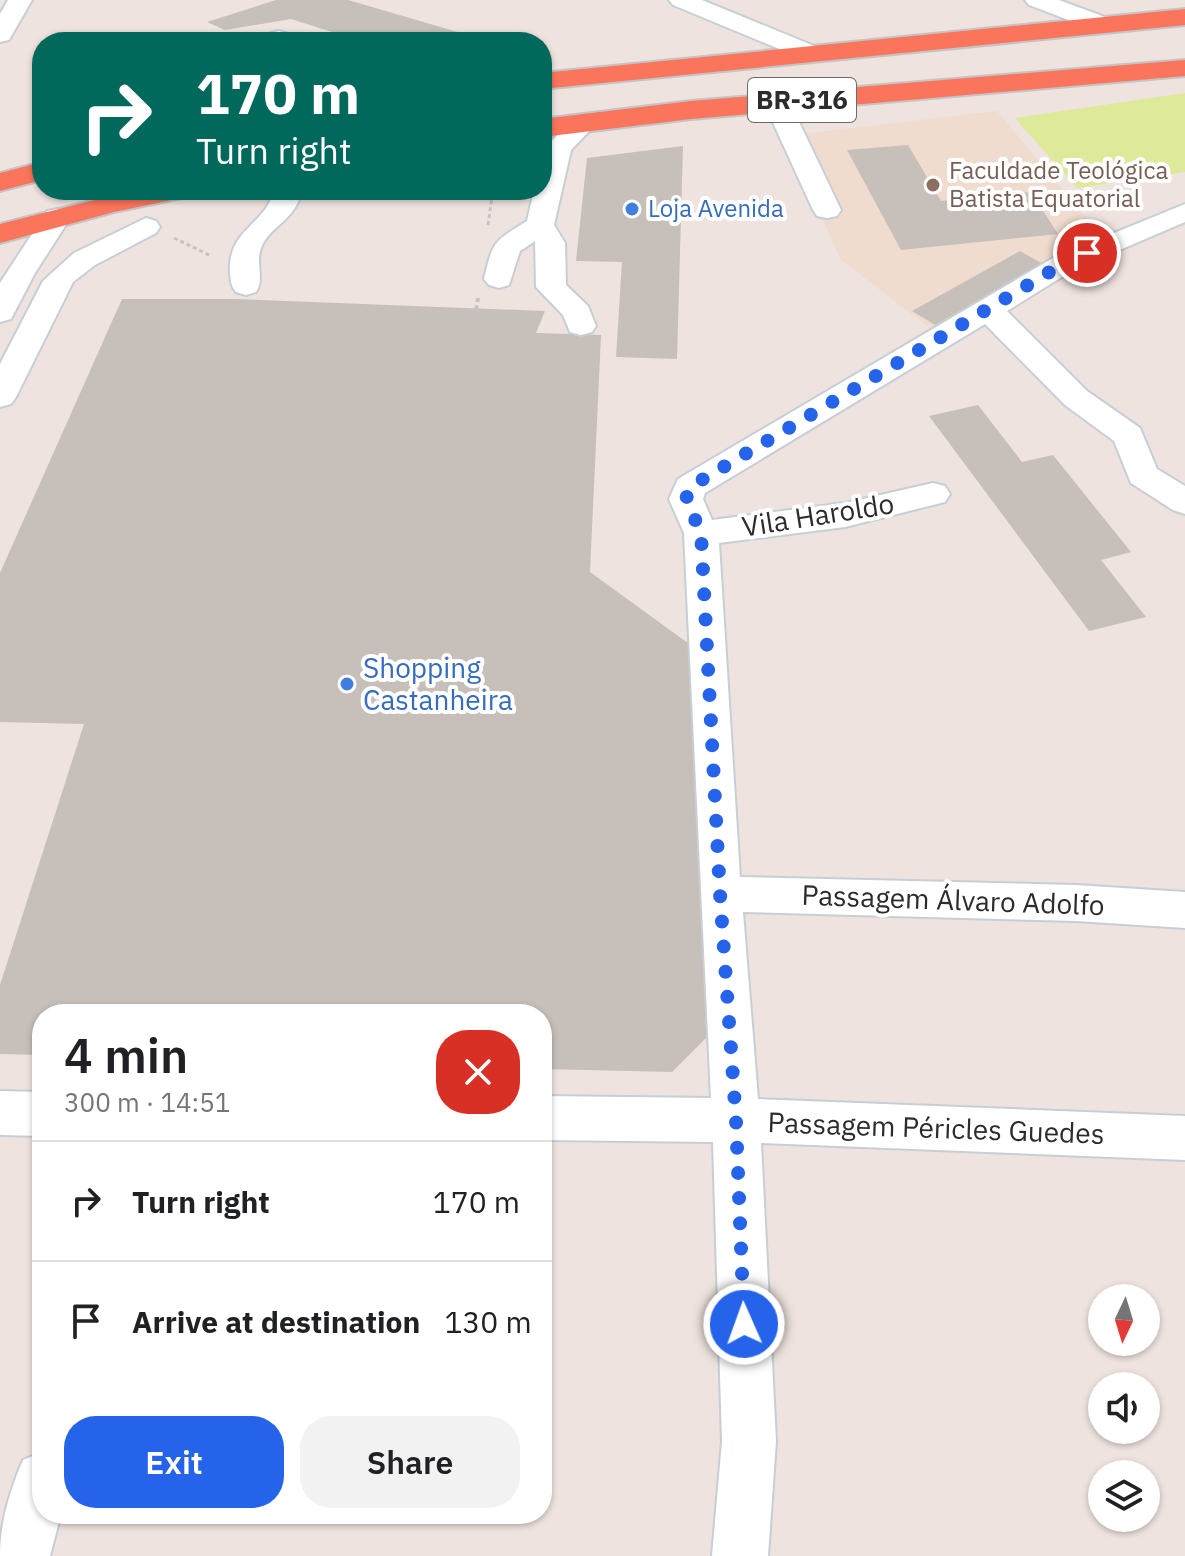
<!DOCTYPE html>
<meta charset="utf-8">
<style>
body{margin:0;font-family:"IBM Plex Sans",sans-serif;background:#f2f2f2;color:#202124;height:100vh;display:flex;flex-direction:column;font-size:30px;white-space:nowrap}
*{box-sizing:border-box;margin:0}
p{font-size:26px;color:#757577}
.icon{flex:none;width:44px;height:44px;fill:none;stroke:currentColor;stroke-width:2;stroke-linecap:round;stroke-linejoin:round}
.map{position:relative;flex:1;overflow:hidden}
.details{position:absolute;left:32px;top:1004px;width:520px;height:520px;display:flex;flex-direction:column;background:#fff;border-radius:32px;box-shadow:0 2px 6px #0004}
.details>*{flex:none}
.top-card{position:absolute;left:32px;top:32px;width:520px;height:168px;border-radius:32px;box-shadow:0 2px 6px #0004;background:#00695c;color:#fff;overflow:hidden}
.needle{width:52px;rotate:184deg}
.controls{position:absolute;left:1088px;top:1284px;display:grid;gap:16px}
.controls a{display:grid;place-items:center;width:72px;height:72px;border-radius:50%;background:#fff;box-shadow:0 2px 6px #0004;font-size:40px}
.pin{position:absolute;display:grid;place-items:center;width:68px;height:68px;color:#fff;margin:-34px;border:4px solid #fff;border-radius:50%;box-shadow:0 2px 8px #0007}
.me{position:absolute;width:88px;margin:-44px;rotate:358deg;stroke-linejoin:round;filter:drop-shadow(0 0 6px #0008)}
.turn{display:flex;align-items:center;gap:28px;height:168px;padding:0 32px;font-size:36px}
.turn .icon{width:104px;height:104px;stroke-width:2.5}
.turn b{display:block;font-size:56px;line-height:68px}
.round{display:grid;place-items:center;flex:none;width:84px;height:84px;border-radius:32px;background:#f2f2f2}
.summary{display:flex;align-items:center;justify-content:space-between;height:136px;padding:0 32px}
h1{font-size:48px;font-weight:600;line-height:60px}
.button{display:flex;gap:16px;margin-top:auto;padding:16px 32px}
.button a{flex:1;height:92px;border-radius:32px;background:#2563eb;color:#fff;font-size:32px;font-weight:600;line-height:92px;text-align:center}
.button a+a{background:#f2f2f2;color:#202124}
ul{padding:0;list-style:none}
li{display:flex;align-items:center;gap:24px;height:120px;padding:0 32px;border-top:2px solid #e0e0e0}
li div{flex:1}
li b{display:block;font-size:30px}
li em{font-style:normal}
.map>svg:first-child{display:block}
.education{fill:#efdccf}
.pitch{fill:#deea99}
.building{fill:#c6bfba}
.lines{fill:none;stroke-linecap:round;stroke-linejoin:round}
.minor-casing{stroke:#c7ced5;stroke-width:4}
.highway-casing{stroke:#c4c4c4;stroke-width:4}
.path-far1{stroke:#c4c4c4;stroke-width:3;stroke-dasharray:4 3;stroke-linecap:butt}
.path{stroke:#c4c4c4;stroke-width:4;stroke-dasharray:5 3;stroke-linecap:butt}
.minor{fill:#fff;fill-rule:evenodd}
.highway{fill:#fb755c;fill-rule:evenodd}
.route{stroke:#2563eb;stroke-width:14;stroke-dasharray:0 25.2}
.education-dot{fill:#8d6e63;stroke:#fff;stroke-width:3}
.shop-dot{fill:#3f7fe0;stroke:#fff;stroke-width:3}
.labels{text-anchor:middle;stroke-width:8;stroke-linejoin:round;paint-order:stroke}
.far-education-label{font-size:24px;fill:#785e54;stroke:#fff;text-anchor:start}
.far-shop-label{font-size:24px;fill:#366cbe;stroke:#fff;text-anchor:start}
.shield{fill:#fff;stroke:#6b6b6b;stroke-width:2}
.shield-label{font-size:26px;font-weight:bold;fill:#2c2c2c}
.street-label{font-size:28px;fill:#2c2c2c;stroke:#fff}
.shop-label{font-size:28px;fill:#366cbe;stroke:#fff;text-anchor:start}
</style>
<div class="map">
<svg width="1185" height="1556" viewBox="0 0 1185 1556">
<rect width="100%" height="100%" fill="#eee3df"/>
<path class="education" d="M997 111 1100 234 931 329 841 260 784 136Z"/>
<path class="pitch" d="M1185 93V172L1077 188 1015 118Z"/>
<path class="building" d="M276 0H348L492 42H364L291 19 225 30 207 22Z
M908 145 941 201 1031 192 1058 234 901 250 847 150Z
M683 146 677 359 616 357 622 262 576 261 587 158Z
M1020 251 1043 264 935 325 912 311Z
M122 299H234L545 311 536 333 601 335 590 572 692 646 708 1036 672 1072 542 1069V1014H42V1055L0 1054V985L84 724 0 722V573Z
M978 405 1022 462 1053 455 1131 552 1101 560 1146 617 1089 631 929 416Z"/>
<g class="lines">
<g class="minor-casing">
<path id="minor" d="M8 0H32L9 40 0 42V14Z
M669 0H702L819 48 822 53 819 58H801L673 5Z
M1025 0H1059L1113 20 1116 25 1113 30H1095L1029 5Z
M279 31 297 37 300 42H270L267 38 270 33Z
M233 34 242 36 246 42 221 41 224 36Z
M777 95 786 98 790 103 841 210 837 216 827 218 817 216 813 210 764 103 768 98Z
M584 115 593 117 597 123 571 150 554 225 565 243 566 285 588 306 596 326 592 332 581 335 570 332 563 315 536 287 535 241 520 251 509 285 499 288 489 285 484 279C493 240 494 242 527 221L534 190H542L545 148 575 117Z
M274 190H302C295 222 270 225 261 248 255 263 265 279 256 292L246 295 236 292C231 286 231 282 230 274 227 228 265 227 274 190Z
M1185 204V222L1073 270 1007 311 1087 391 1140 428 1157 469 1185 486V514L1173 510 1131 483 1114 441 1065 405 985 324 705 493 703 499 712 520 845 503 933 483 945 486 950 494 945 502 845 527 719 543 740 877 1076 885 1185 892V928L1076 921 743 912 758 1099 1185 1116V1160L761 1143 776 1441 768 1556H712L722 1441 713 1142 542 1140V1096L711 1098 684 533 669 499 678 479 1053 258Z
M57 209 67 211 71 217 35 273 11 319 0 322V283L47 211Z
M146 218 156 221 160 227 156 233 95 265 73 282 16 397 11 404 0 407V364L43 281 74 253Z
M0 1091 42 1092V1136L0 1135Z
M42 1452V1514H61L50 1556H0C0 1523 10 1490 23 1460Z"/>
</g>
<g class="highway-casing">
<path id="highway" d="M1185 9V25L542 89V73Z
M1185 60V76L691 119 542 137V119L691 101Z
M42 162V180L0 191V173Z
M134 190H195L191 196 114 212 0 243V224Z"/>
</g>
<path class="path-far1" d="M488 225 493 190
M174 238 211 256"/>
<path class="path" d="M476 310 478 298"/>
<use href="#minor" class="minor"/>
<use href="#highway" class="highway"/>
</g>
<g class="lines">
<path class="route" d="M744 1324 736 1120 720 894 701 533 686 499 690 487 1063 264 1087 253"/>
</g>
<circle class="education-dot" cx="933" cy="185" r="8"/>
<g class="shop-dot">
<circle cx="632" cy="209" r="8"/>
<circle cx="347" cy="684" r="8"/>
</g>
<g class="labels">
<g class="far-education-label">
<text x="949" y="179">Faculdade Teológica<tspan x="949" dy="28">Batista Equatorial</tspan></text>
</g>
<g class="far-shop-label">
<text x="648" y="217">Loja Avenida</text>
</g>
<rect class="shield" x="748" y="78" width="108" height="44" rx="6"/>
<g class="shield-label">
<text x="802" y="109">BR-316</text>
</g>
<g class="street-label">
<text transform="translate(818 515) rotate(-9)" y="10">Vila Haroldo</text>
<text transform="translate(953 900) rotate(2)" y="10">Passagem Álvaro Adolfo</text>
<text transform="translate(936 1128) rotate(2)" y="10">Passagem Péricles Guedes</text>
</g>
<g class="shop-label">
<text x="363" y="678">Shopping<tspan x="363" dy="32">Castanheira</tspan></text>
</g>
</g>
</svg>
<div class="controls">
<a><svg class="needle" viewBox="-14 -14 28 28"><path d="M0-13l5 13h-10z" fill="#e53935"/><path d="M0 13l5-13h-10z" fill="#757577"/></svg></a>
<a><svg class="icon" aria-label="sound" viewBox="0 0 24 24"><path d="M4 9h4l5-4v14l-5-4H4zM17 9q2 3 0 6"/></svg></a>
<a><svg class="icon" aria-label="layers" viewBox="0 0 24 24"><path d="M12 4l9 5-9 5-9-5zM3 14l9 5 9-5"/></svg></a>
</div>
<div class="pin" style="left:1087px;top:253px;background:#d93025"><svg class="icon" aria-label="arrive" viewBox="0 0 24 24"><path d="M6 21V4h12l-3 4 3 4H6"/></svg></div>
<svg class="me" style="left:744px;top:1324px" viewBox="-20 -20 40 40"><circle r="17" fill="#2563eb" stroke="#fff" stroke-width="3"/><path d="M0-11L8 9 0 5-8 9z" fill="#fff"/></svg>
<div class="top-card">
<div class="turn"><svg class="icon" aria-label="right" viewBox="0 0 24 24"><path d="M7 20v-9h11M14 6l5 5-5 5"/></svg><div><b>170 m</b>Turn right</div></div>
</div>
<section class="details">
<div class="summary"><div><h1>4 min</h1><p>300 m · 14:51</p></div><a class="round" style="background:#d93025;color:#fff"><svg class="icon" aria-label="close" viewBox="0 0 24 24"><path d="M6 6l12 12M18 6L6 18"/></svg></a></div>
<ul>
<li><svg class="icon" aria-label="right" viewBox="0 0 24 24"><path d="M7 20v-9h11M14 6l5 5-5 5"/></svg><div><b>Turn right</b></div><em>170 m</em></li>
<li><svg class="icon" aria-label="arrive" viewBox="0 0 24 24"><path d="M6 21V4h12l-3 4 3 4H6"/></svg><div><b>Arrive at destination</b></div><em>130 m</em></li>
</ul>
<div class="button"><a>Exit</a><a>Share</a></div>
</section>
</div>
